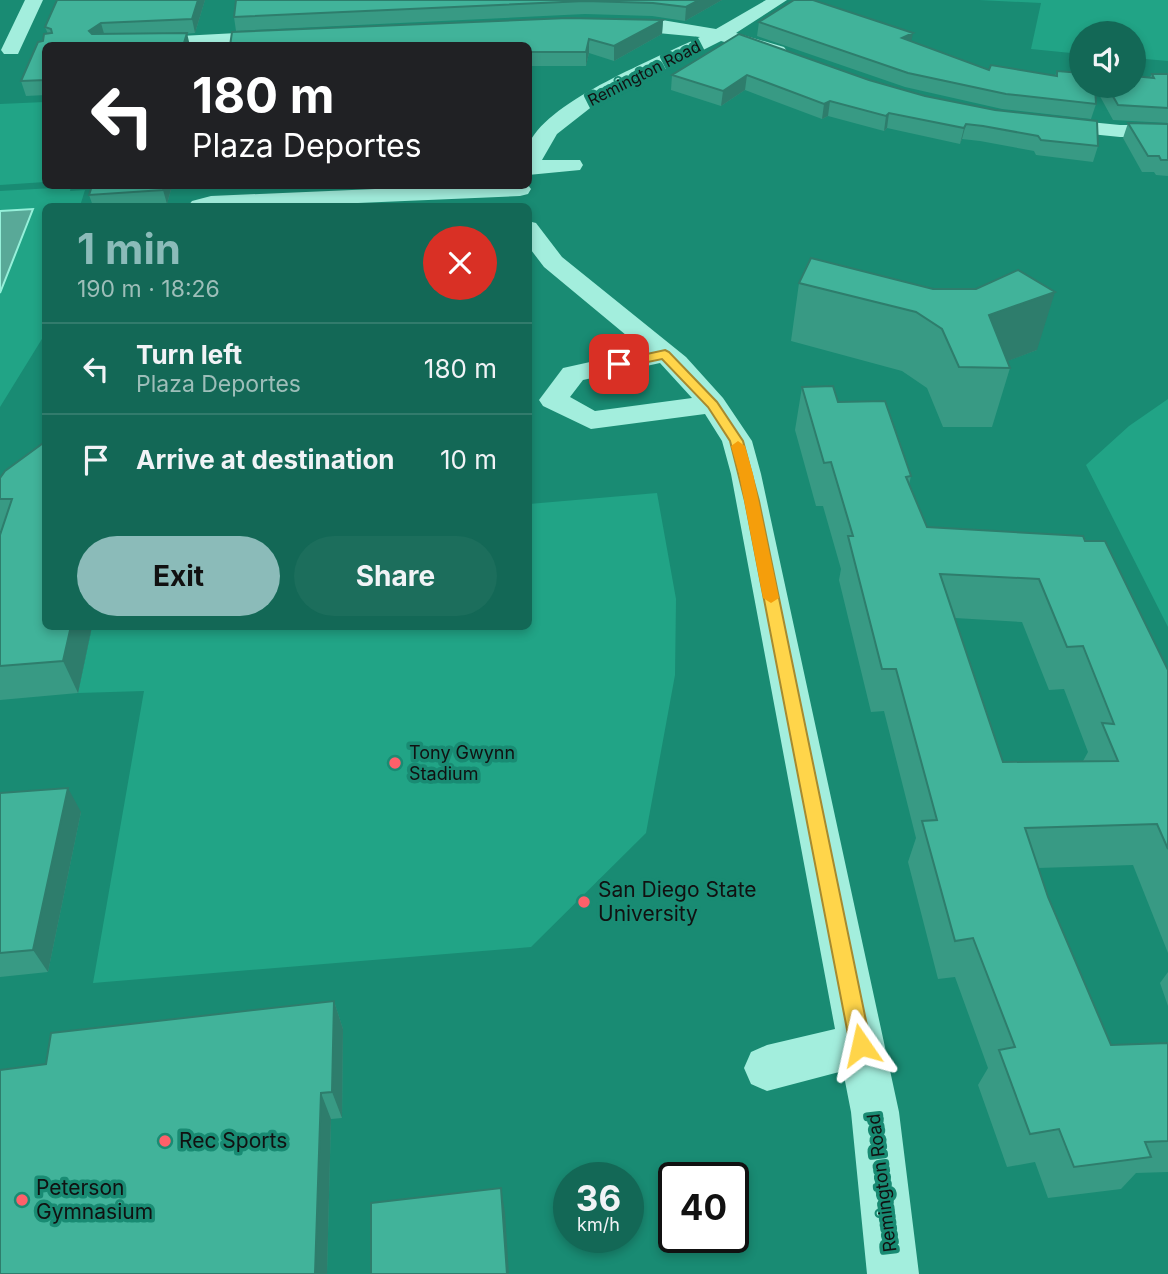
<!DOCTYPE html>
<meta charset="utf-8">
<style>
body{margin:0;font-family:Inter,sans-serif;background:#1c6e5c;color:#f1f3f6;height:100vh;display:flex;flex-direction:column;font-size:26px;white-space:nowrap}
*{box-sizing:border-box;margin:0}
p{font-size:23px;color:#9dbeb9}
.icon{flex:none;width:38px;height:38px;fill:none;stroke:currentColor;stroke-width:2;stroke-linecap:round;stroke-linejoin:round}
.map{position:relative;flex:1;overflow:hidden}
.panel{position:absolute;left:42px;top:203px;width:490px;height:427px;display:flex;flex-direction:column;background:#136856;border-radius:10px;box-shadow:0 4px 10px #0003}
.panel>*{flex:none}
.guide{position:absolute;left:42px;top:42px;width:490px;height:147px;border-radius:10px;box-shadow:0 4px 10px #0003;background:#202124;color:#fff;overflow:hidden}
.fabs{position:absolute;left:1069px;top:21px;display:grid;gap:14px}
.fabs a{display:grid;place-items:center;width:77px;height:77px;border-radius:50%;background:#136856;box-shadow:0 4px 10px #0003;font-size:35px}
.speed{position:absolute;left:553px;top:1162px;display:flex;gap:14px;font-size:35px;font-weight:700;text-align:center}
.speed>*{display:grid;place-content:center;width:91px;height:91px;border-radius:50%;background:#136856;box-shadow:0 4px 10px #0003;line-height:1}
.speed small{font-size:18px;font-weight:400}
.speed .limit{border:4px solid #111;border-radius:10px;background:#fff;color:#111}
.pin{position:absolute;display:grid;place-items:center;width:60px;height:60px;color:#fff;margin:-30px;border-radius:14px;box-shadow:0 4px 10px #0006}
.me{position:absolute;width:77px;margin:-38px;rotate:349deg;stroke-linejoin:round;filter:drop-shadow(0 0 5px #0008)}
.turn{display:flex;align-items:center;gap:24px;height:147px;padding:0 35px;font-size:32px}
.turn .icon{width:91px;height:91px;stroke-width:2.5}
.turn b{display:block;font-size:49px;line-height:60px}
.round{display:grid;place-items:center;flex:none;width:74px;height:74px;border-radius:37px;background:#1c6e5c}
.head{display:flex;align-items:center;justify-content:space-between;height:119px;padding:0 35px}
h1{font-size:42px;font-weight:700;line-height:52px;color:#8bbbb9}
.primary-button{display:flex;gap:14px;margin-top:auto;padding:14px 35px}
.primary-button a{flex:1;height:80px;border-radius:42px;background:#8bbbb9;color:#111;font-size:28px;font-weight:700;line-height:80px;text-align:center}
.primary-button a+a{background:#1c6e5c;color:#f1f3f6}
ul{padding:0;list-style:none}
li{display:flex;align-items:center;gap:21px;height:91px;padding:0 35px;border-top:2px solid #327b6c}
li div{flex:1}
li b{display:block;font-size:26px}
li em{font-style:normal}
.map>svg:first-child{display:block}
.green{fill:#21a486}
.water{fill:#59a998;stroke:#96f0da;stroke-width:2}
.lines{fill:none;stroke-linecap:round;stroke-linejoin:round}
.minor{fill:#a3eedd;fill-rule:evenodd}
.wall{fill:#389a84;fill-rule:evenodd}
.shaded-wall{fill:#2e7d6c}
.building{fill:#41b39a;stroke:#2e7d6c;stroke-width:2;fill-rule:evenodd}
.route{fill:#ffd54a;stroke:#a68a30;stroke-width:2}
.slow{fill:#f59e0b}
.poi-dot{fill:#ff606a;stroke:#198b73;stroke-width:2.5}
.labels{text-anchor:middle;stroke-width:7;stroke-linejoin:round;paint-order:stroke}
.far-street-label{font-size:16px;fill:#111;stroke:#198b73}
.poi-label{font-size:18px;fill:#111;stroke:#198b73;text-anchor:start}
.street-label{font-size:18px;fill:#111;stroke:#198b73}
.near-poi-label{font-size:21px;fill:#111;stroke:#198b73;text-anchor:start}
</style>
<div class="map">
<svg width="1168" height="1274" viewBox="0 0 1168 1274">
<rect width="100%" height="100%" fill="#198b73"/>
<path class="green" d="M979 0H1168V61L1134 58V33H1082L1081 54 1031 49 1041 3Z
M45 102V182L0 185V104Z
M71 187 70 191 85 190 80 206H46L45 334 0 407V191Z
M1168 399V627L1086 465 1129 426Z
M657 493 676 599 675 675 646 833 531 947 93 983 144 691 78 693 92 627 528 626 529 504Z"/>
<path class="water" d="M33 209 0 293V211Z"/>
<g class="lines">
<path class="minor" d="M25 0H43L18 54H4L1 50Z
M766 0H787L736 33 784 47 787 51 784 55 777 57 721 41 594 105 557 134 542 160H580L583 165 580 170 528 175C528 165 526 151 530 142 550 100 657 58 700 37L615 29 608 27 606 23 608 19H656L716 29Z
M276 31 283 33 285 37 283 41 223 46H96L105 40Z
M1049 118 1120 125H1168V137H1120L1041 129 1038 124 1041 119Z
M528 185 531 189 528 194 520 196 288 206H188L192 201 211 196 444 186Z
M528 221 536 223 562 257 686 357 723 398 752 441 761 474 899 1112 919 1274H867L851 1112 843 1071 767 1091 751 1084 744 1068 751 1052 767 1045 835 1029 731 474 722 441 705 414 591 429 543 406 539 400 563 368 644 350 544 267 528 246ZM660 363 692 398 595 411 570 397 583 380Z"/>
</g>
<path class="wall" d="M57 0H205L195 33 46 46V95L26 96 21 81 48 34 45 27Z
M236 0H722L685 21 652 16 585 14 236 31 234 17Z
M663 20 662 34 614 61 589 53 586 66H528V46Z
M759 22 911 41 989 70 1055 76 1057 71 1082 86H1134L1150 77 1152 74H1168V123L1113 120 1096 89V104L1091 119 1002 109 905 87 757 36Z
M739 34 869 80 1098 146 1093 162 1036 155 1034 151 980 141 962 139 960 144 887 128 884 131 828 116 822 119 745 90 721 106 671 90 672 75Z
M1128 123 1168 124V176L1156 175 1154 172H1142L1123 138Z
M172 186 167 204 127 206H93L89 195Z
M811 258 1037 350 1007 361 1010 368 992 427H943L927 388 902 371 791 341 799 283Z
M802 387 838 402 911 476 909 485 927 527 1083 536 1168 670V953L1133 865 1038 868 1048 897 1111 1045 1168 1043V1172L1136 1173 1121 1189 1048 1198 1035 1162 1007 1167 978 1085 988 1068 955 977 938 979 908 862 916 838 884 711 871 712 839 580 841 569 823 506H816L795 430ZM955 618 1022 622 1049 690 1064 689 1088 752 1083 761 1003 762Z
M5 471 46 626H92L78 693 0 700V535L1 531H0V478Z
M0 793 81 812 48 972 0 977Z
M1168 972V1006L1160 983Z
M334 1001 343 1029 342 1118 331 1119 327 1274H0L46 1064Z"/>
<path class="shaded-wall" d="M198 0H205L195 33 192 19Z
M699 0H722L685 21 686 7Z
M663 20 662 34 614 61V46Z
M101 23 105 37 93 46 89 31Z
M187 33 190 46H183Z
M913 33 910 48 902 38Z
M589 39V53L586 66V52Z
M747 75 745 90 721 106 723 91Z
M830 101 828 116 822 119 824 104Z
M889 113 887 128 884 131 886 116Z
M966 124 962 139 960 144 964 128Z
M164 186H172L167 204 163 190Z
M1055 292 1037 350 989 368V315Z
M71 626H92L78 693 63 661Z
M68 788 81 812 48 972 33 950Z
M334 1001 343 1029 342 1118 332 1092Z
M321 1093 331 1119 327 1274H315Z
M501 1188 505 1212 509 1274H507Z"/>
<path class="building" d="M57 0H198L192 19 101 23 89 31 92 34 187 33 183 46H46V80L21 81 38 42 43 41 44 34 52 33 51 29 45 27Z
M236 0H699L686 7 653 3 585 1 234 17Z
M794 0H813L913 33 902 38 989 70 991 65 1057 76V71L1082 73V86H1095L1096 104 1006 94 908 73 759 22Z
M568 18 663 20 614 46 589 39 586 52H528V46H230L232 32Z
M739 34 869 80 925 96 995 110 1097 121 1098 146 1041 140 1038 136 983 126 966 124 964 128 889 113 886 116 830 101 824 104 747 75 723 91 672 75Z
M1152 74H1168V108L1118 105 1107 86H1134V76L1154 78Z
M1128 123 1168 124V160H1161L1159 156H1148Z
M92 186H164L163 190 89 195Z
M811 258 933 289H976L1018 270 1055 292 989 315 1010 368 959 367 942 329 916 312 799 283Z
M833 386 838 402 885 401 911 476 906 477 927 527 1083 536 1085 541H1105L1168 670V849L1157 824 1025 828 1048 897 1111 1045 1168 1043V1141L1145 1142 1151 1157 1074 1167 1059 1129 1030 1134 999 1050 1015 1047 973 938 955 941 922 821 937 820 896 669H882L848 536H853L831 462 824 463 802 387ZM940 574 1039 579 1067 647 1083 646 1114 724 1102 723 1118 761 1003 762Z
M46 441V626H71L63 661 0 666V535L12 499H0V478L5 471Z
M68 788 33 950 0 953V793Z
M334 1001 332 1092 321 1093 315 1274H0V1070L46 1064 51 1033Z
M501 1188 507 1274H371V1203Z"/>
<path class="route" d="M665 350 669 352 717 402 743 441 759 501 871 1045 868 1053 861 1055 853 1053 850 1045 745 501 730 441 708 407 662 359 619 368 613 364 615 361Z"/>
<path class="slow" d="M738 441 745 446 753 474 779 598 771 603 763 598 739 474 731 446Z"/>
<g class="poi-dot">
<circle cx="395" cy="763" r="7"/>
<circle cx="584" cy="902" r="7"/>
<circle cx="165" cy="1141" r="7"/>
<circle cx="22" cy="1200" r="7"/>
</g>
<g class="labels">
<g class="far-street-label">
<text transform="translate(644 73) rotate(-27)" y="6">Remington Road</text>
</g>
<g class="poi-label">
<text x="409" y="759">Tony Gwynn<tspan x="409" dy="21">Stadium</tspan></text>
</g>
<g class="street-label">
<text transform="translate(882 1183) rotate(-97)" y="6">Remington Road</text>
</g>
<g class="near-poi-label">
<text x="598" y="897">San Diego State<tspan x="598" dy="24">University</tspan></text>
<text x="179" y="1148">Rec Sports</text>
<text x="36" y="1195">Peterson<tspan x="36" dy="24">Gymnasium</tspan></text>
</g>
</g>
</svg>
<div class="fabs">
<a><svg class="icon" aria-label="sound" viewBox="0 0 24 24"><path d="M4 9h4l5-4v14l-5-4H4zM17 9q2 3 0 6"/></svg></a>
</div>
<div class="speed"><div>36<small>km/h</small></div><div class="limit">40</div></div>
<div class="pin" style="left:619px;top:364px;background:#d93025"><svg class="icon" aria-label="arrive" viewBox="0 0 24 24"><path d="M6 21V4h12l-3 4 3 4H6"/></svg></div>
<svg class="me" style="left:861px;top:1045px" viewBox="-20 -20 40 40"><path d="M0-17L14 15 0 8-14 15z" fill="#ffd54a" stroke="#fff" stroke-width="4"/></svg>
<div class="guide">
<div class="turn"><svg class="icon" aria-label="left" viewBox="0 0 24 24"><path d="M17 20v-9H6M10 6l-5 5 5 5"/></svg><div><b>180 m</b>Plaza Deportes</div></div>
</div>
<section class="panel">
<div class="head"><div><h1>1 min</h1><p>190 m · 18:26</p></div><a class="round" style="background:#d93025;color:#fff"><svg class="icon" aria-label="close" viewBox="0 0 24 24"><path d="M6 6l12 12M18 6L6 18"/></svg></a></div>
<ul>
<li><svg class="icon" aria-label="left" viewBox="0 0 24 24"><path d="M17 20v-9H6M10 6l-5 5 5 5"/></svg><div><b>Turn left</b><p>Plaza Deportes</p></div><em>180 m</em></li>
<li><svg class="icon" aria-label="arrive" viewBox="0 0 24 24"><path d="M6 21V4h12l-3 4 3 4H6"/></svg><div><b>Arrive at destination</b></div><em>10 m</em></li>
</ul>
<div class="primary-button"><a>Exit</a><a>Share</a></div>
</section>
</div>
